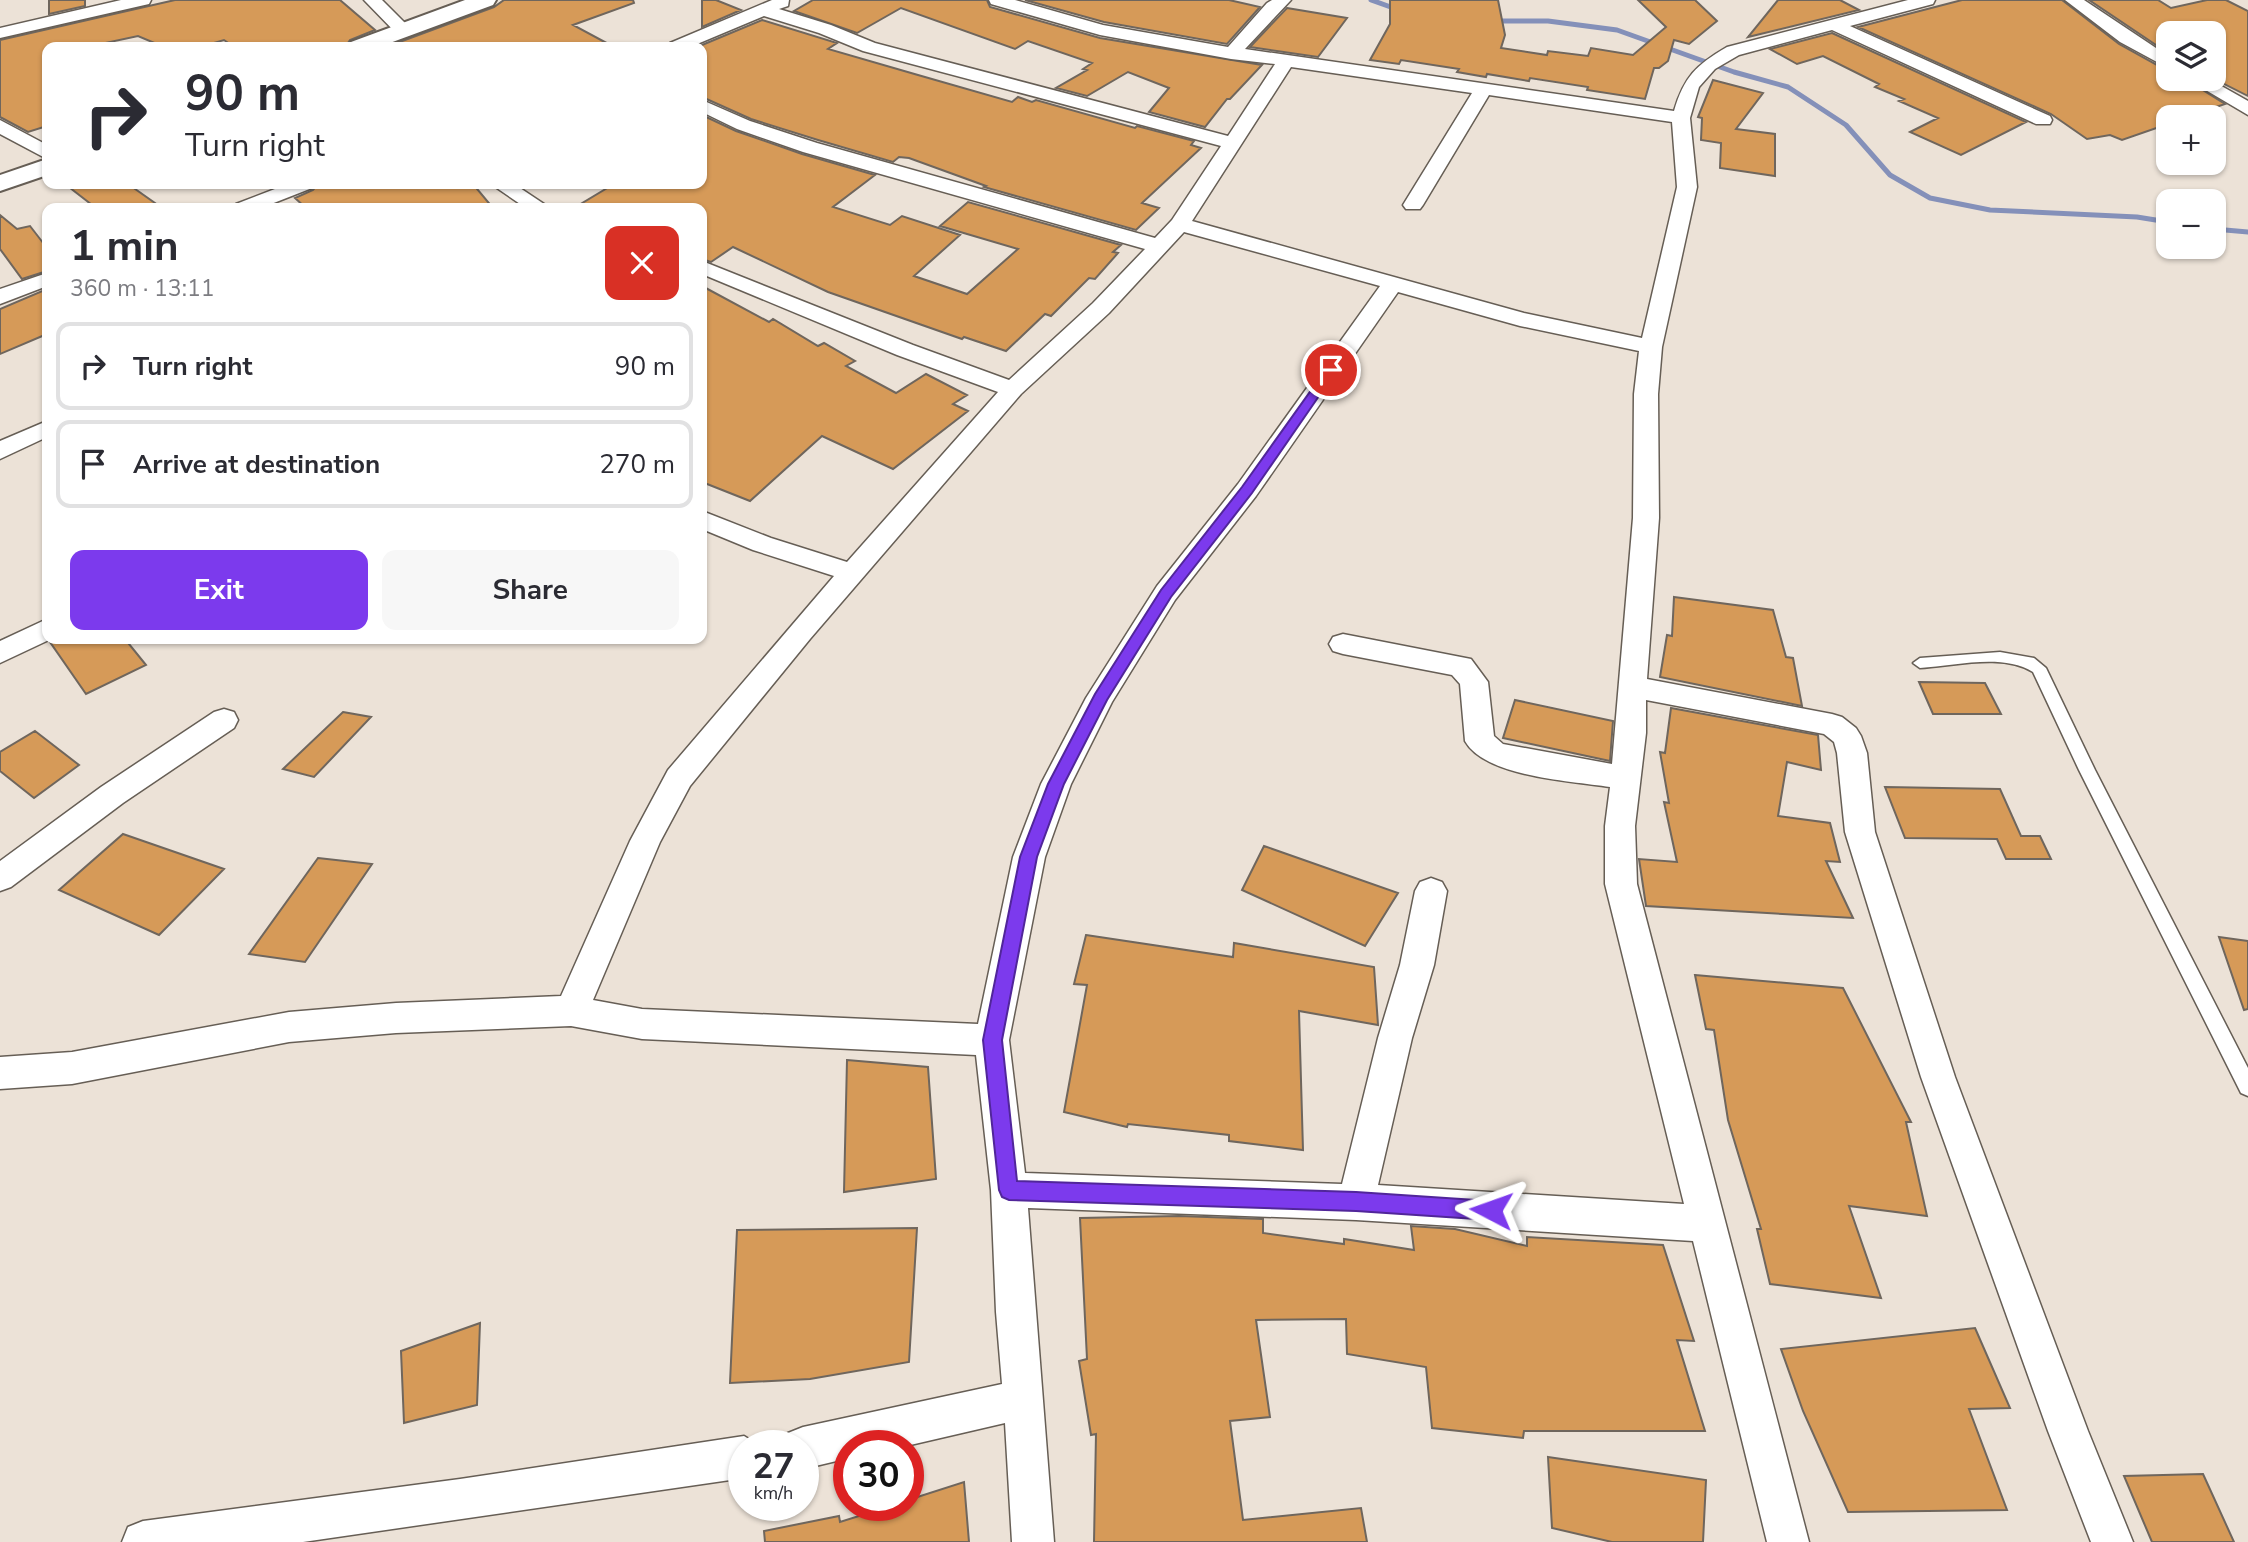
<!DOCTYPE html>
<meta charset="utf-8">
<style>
body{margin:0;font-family:"Nunito Sans",sans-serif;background:#f7f7f7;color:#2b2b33;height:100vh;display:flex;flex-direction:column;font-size:26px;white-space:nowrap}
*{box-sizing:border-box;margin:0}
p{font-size:23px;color:#7c7c81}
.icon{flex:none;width:38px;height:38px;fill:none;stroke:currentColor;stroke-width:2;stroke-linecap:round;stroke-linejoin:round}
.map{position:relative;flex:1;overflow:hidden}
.drawer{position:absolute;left:42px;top:203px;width:665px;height:441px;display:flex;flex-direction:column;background:#fff;border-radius:14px;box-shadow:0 2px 5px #0004}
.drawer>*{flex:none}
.guide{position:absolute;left:42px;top:42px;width:665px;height:147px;border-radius:14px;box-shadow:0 2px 5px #0004;background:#fff;color:#2b2b33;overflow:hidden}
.fabs{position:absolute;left:2156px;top:21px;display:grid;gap:14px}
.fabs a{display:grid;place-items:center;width:70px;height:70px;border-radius:14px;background:#fff;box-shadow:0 2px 5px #0004;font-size:35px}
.speed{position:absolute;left:728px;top:1430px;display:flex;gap:14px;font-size:35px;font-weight:700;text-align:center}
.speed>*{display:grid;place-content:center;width:91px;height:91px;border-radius:50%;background:#fff;box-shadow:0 2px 5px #0004;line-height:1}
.speed small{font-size:18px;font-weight:400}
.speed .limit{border:10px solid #d22;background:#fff;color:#111}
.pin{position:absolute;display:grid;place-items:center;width:60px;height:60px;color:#fff;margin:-30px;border:4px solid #fff;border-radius:50%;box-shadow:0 2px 7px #0007}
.me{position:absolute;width:77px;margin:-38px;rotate:274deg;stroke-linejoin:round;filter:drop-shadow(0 0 5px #0008)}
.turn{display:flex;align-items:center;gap:24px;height:147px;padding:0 28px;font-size:32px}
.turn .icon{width:91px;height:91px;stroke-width:2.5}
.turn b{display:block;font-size:49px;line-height:60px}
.round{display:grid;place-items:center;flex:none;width:74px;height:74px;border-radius:14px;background:#f7f7f7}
.overview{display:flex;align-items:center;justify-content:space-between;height:119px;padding:0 28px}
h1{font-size:42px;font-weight:700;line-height:52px}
.primary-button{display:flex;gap:14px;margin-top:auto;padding:14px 28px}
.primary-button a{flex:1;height:80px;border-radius:14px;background:#7c3aed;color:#fff;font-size:28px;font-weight:700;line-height:80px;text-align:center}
.primary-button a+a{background:#f7f7f7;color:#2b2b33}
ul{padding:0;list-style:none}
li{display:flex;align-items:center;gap:21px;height:88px;margin:0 14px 10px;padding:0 14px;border:4px solid #e1e1e2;border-radius:14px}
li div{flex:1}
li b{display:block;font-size:26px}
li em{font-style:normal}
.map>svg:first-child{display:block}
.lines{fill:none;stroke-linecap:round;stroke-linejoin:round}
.stream{stroke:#8490b9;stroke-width:5}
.building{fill:#d69a58;stroke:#6f665d;stroke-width:2}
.service-casing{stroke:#665e55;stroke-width:3}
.minor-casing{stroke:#665e55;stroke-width:3}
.tertiary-casing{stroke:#665e55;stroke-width:4}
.service{fill:#fff;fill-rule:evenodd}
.minor{fill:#fff;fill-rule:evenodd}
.tertiary{fill:#fff;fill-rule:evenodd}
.route{fill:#7c3aed;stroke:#51269a;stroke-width:2}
</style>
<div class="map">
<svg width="2248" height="1542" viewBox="0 0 2248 1542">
<rect width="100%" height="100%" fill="#ece2d7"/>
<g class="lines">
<path class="stream" d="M1371 0 1399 10
M1493 21H1548L1617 30 1734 72 1788 87 1846 125 1890 175 1930 198 1990 210 2137 217 2168 222
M2214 229 2248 232"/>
</g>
<path class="building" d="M49 0H85V6L49 14Z
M175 0H340L375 30 350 40 345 47H271L267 43 252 47H234L224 40 200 47H164L138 36 105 43 104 47H47V126L28 132 0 117V40Z
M504 0H633L634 3 573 25 614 47H386L494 7Z
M702 0H716L741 10 702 27Z
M813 0H987L990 7 1100 38 1262 65 1230 99H1227L1205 127 1149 112 1169 88 1128 72 1087 96 1056 88 1087 70 1083 69 1092 63 1028 41 1015 49 901 8 857 33 794 11Z
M1025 0H1229L1260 7 1227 44 1104 22Z
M1390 0H1498L1505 35 1501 48 1547 55 1548 51 1588 56 1591 48 1633 55 1666 27 1638 0H1695L1717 21 1689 44 1674 40 1668 61 1659 68H1654L1645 99 1587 90 1588 87 1530 78 1529 81 1487 74 1486 77 1457 72 1459 69 1401 60 1399 64 1370 60 1390 24Z
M1778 0H1840L1859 10 1748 37Z
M1962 0H2062L2119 44 2168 71V79H2185L2225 104 2187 117H2168V124L2122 140 2110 135 2087 139 2051 114 1858 27Z
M2089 0H2158L2171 8 2207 0H2226L2248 11V96L2214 79V33H2168V53Z
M1287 8 1347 18 1318 57 1250 47Z
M762 20 837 43 828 49 918 75 1012 102 1018 97 1032 102 1036 100 1135 128 1137 126 1194 141 1191 145 1201 148 1142 203 1159 208 1136 230 984 187 986 186 909 158 899 157 893 162 818 140 751 119 702 97V45Z
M1832 33 2026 122 1961 155 1910 132 1938 118 1899 101 1904 99 1875 87 1879 84 1823 56 1797 64 1770 49Z
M1713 80 1763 93 1736 129 1775 134V176L1720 168 1721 143 1701 140 1702 118 1698 117Z
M702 115 736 131 802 154 875 175 833 207 890 225 902 216 960 235 914 276 967 294 1018 249 940 226 968 202 1121 245 1113 252 1118 253 1095 279 1089 278 1051 316 1045 314 1006 351 964 337 962 339 828 292 733 247 711 262 702 259V208H574L614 184H702Z
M65 184H128L162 208H96Z
M318 184H473L493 208H306L295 198 313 190Z
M0 215 17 229 30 226 47 248V271L22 279 0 249Z
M702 286 769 322 773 319 818 346 824 343 855 361 846 366 896 393 926 374 967 395 953 404 968 411 893 469 822 436 750 501 702 482Z
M47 289V334L0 354V309Z
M1674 597 1773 610 1786 657 1793 658 1802 706 1660 677 1667 635 1672 636Z
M53 639H125L146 665 86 694 50 642Z
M1919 682 1985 683 2001 714H1933Z
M1515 700 1613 721 1610 761 1503 738Z
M1671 708 1818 735 1821 770 1787 762 1778 816 1830 823 1840 862 1826 861 1853 918 1646 906 1639 859 1677 862 1664 802 1669 803 1660 752 1665 753Z
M343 712 371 717 314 777 283 769Z
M35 731 79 765 34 798 0 771V752Z
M1885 787 2000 789 2021 836H2040L2051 859H2006L1997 839 1905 838Z
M123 834 224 869 159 935 59 890Z
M1264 846 1398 893 1365 946 1242 890Z
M318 858 372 864 305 962 249 954Z
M1086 935 1233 957 1234 943 1374 967 1378 1025 1299 1011 1303 1150 1229 1141V1135L1128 1124 1127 1127 1064 1112 1087 985 1074 984Z
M2219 937 2248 941V1009L2244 1010Z
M1695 975 1843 988 1911 1122H1906L1927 1216 1849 1206 1881 1298 1770 1284 1757 1229H1761L1728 1120 1714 1030 1706 1029Z
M847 1060 928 1067 936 1179 844 1192Z
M1179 1216 1263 1219V1233L1344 1244V1239L1414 1250 1411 1226 1455 1229 1527 1246V1237L1663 1245 1694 1341 1677 1340 1705 1431H1524L1523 1438 1432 1428 1426 1367 1347 1354 1346 1319 1256 1320 1270 1417 1230 1421 1243 1520 1361 1508 1367 1542H1094L1096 1434 1091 1435 1079 1361 1087 1359 1080 1218Z
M917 1228 909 1362 810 1379 730 1383 737 1230Z
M480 1323 477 1405 404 1423 401 1351Z
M1975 1328 2010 1408 1969 1409 2007 1510 1848 1512 1803 1411 1781 1349Z
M1548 1457 1706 1480 1703 1542H1612L1552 1528Z
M2203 1474 2234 1542H2152L2124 1476Z
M964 1482 969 1542H765L764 1531 839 1516 840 1522 894 1505H908V1500Z"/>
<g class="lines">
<g class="service-casing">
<path id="service" d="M2000 652 2034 658 2046 668 2095 770 2248 1068V1096L2241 1093 2079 770 2033 672C2002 653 1955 666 1920 668L1913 663 1920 658Z"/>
</g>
<g class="minor-casing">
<path id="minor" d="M121 0H151L149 4 0 38V28Z
M364 0H382L413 31 410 35H398Z
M772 0H789L788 6 779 9 831 25 875 43 1228 136 1275 64 1231 59 1100 35 991 4 989 0H1015L1103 25 1228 47 1267 3 1272 0H1291L1245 49 1674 111C1684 77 1696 65 1727 47L1908 0H1935L1933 4 1850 26 2050 116 2052 120 2050 124H2036L1832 30 1739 55 1715 69 1699 87 1690 118 1697 187 1662 347 1658 394 1659 518 1647 679 1832 714 1842 717 1856 728 1861 736 1867 753 1875 832 1955 1077 2088 1431 2133 1542H2091L2048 1431 1921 1077 1845 832 1837 753 1834 742 1824 734 1646 700V733L1635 826 1637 884 1809 1542H1767L1693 1241 1356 1220 1028 1208 1054 1542H1012L1005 1423 906 1446H849V1458L803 1469V1446H783L788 1433 803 1427 1002 1384 996 1312 991 1190 976 1055 642 1039 571 1026 396 1033 289 1042 72 1084 0 1089V1057L72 1052 289 1012 396 1003 561 996 630 841 668 770 834 576 753 550 702 529V511L771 538 847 562 998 392 897 355 702 274V261L913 345 1009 380 1093 303 1145 249 803 152 737 129 702 112V100L750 121 817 143 1155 238 1172 220 1221 146 863 51 819 33 764 16 690 47H667L670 43ZM1291 67 1472 93 1403 205 1406 209H1420L1423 205 1489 95 1672 122 1677 187 1642 338 1524 313 1192 221ZM1184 232 1380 286 1238 484 1157 586 1086 698 1041 784 1013 857 978 1024 642 1009 593 1000 660 842 690 786 810 639 1021 394 1109 313ZM1398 292 1520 326 1639 351 1634 394 1633 518 1612 764 1503 744 1494 736 1488 682 1471 659 1343 634 1333 637 1329 644 1333 651 1343 654 1452 675 1460 684 1465 741C1485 777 1572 781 1610 787L1605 826V884L1684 1204 1378 1185 1412 1038 1434 965 1447 891 1442 882 1431 878 1420 882 1415 891 1400 965 1378 1038 1342 1184 1025 1173 1009 1040 1045 857 1071 784 1112 702 1175 600 1256 496Z
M2065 0H2084L2168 56V68L2120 42Z
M2187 79H2209L2248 101V115Z
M0 120 47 145V159L0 134Z
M288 184H315L312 188 261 208H233L236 204Z
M491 184H514L550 208H526Z
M47 273V286L0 304V289Z
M47 421V437L0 459V441Z
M47 619V639H51L0 663V641Z
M224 709 234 712 238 720 234 728 123 803 11 887 0 891V861L101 787 214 712Z
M744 1436 760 1446H744V1478L303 1542H122L128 1527 143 1521 460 1479Z"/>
</g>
<g class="tertiary-casing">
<path id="tertiary" d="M465 0H496L493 5 379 47H348L351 42Z
M47 159V175L0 191V175Z"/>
</g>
<use href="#service" class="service"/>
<use href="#minor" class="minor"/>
<use href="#tertiary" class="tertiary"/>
</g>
<path class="route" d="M1331 367 1337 370 1252 493 1171 597 1107 700 1064 784 1037 857 1002 1040 1017 1181 1356 1192 1491 1201 1498 1203 1501 1210 1498 1217 1491 1220 1356 1211 1009 1200 1002 1197 999 1190 983 1040 1020 857 1048 784 1095 694 1161 590 1242 487 1327 368Z"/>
</svg>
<div class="fabs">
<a><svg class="icon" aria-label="layers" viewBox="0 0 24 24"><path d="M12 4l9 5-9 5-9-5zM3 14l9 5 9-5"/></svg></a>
<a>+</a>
<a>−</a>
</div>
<div class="speed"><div>27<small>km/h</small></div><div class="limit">30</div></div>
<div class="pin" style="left:1331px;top:370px;background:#d93025"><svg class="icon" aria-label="arrive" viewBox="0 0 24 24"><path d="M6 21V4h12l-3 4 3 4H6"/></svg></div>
<svg class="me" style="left:1491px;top:1210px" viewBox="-20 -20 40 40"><path d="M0-17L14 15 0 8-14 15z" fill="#7c3aed" stroke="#fff" stroke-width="4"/></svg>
<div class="guide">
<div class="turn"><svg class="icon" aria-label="right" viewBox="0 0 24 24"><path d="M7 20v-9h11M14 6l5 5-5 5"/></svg><div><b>90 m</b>Turn right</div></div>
</div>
<section class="drawer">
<div class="overview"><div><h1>1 min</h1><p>360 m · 13:11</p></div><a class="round" style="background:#d93025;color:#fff"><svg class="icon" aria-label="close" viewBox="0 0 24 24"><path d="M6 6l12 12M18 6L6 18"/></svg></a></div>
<ul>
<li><svg class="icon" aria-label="right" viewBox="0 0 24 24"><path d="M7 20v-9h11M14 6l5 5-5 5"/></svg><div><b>Turn right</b></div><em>90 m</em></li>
<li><svg class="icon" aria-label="arrive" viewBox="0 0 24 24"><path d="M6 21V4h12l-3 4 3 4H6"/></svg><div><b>Arrive at destination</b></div><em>270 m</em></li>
</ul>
<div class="primary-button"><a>Exit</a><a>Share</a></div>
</section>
</div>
